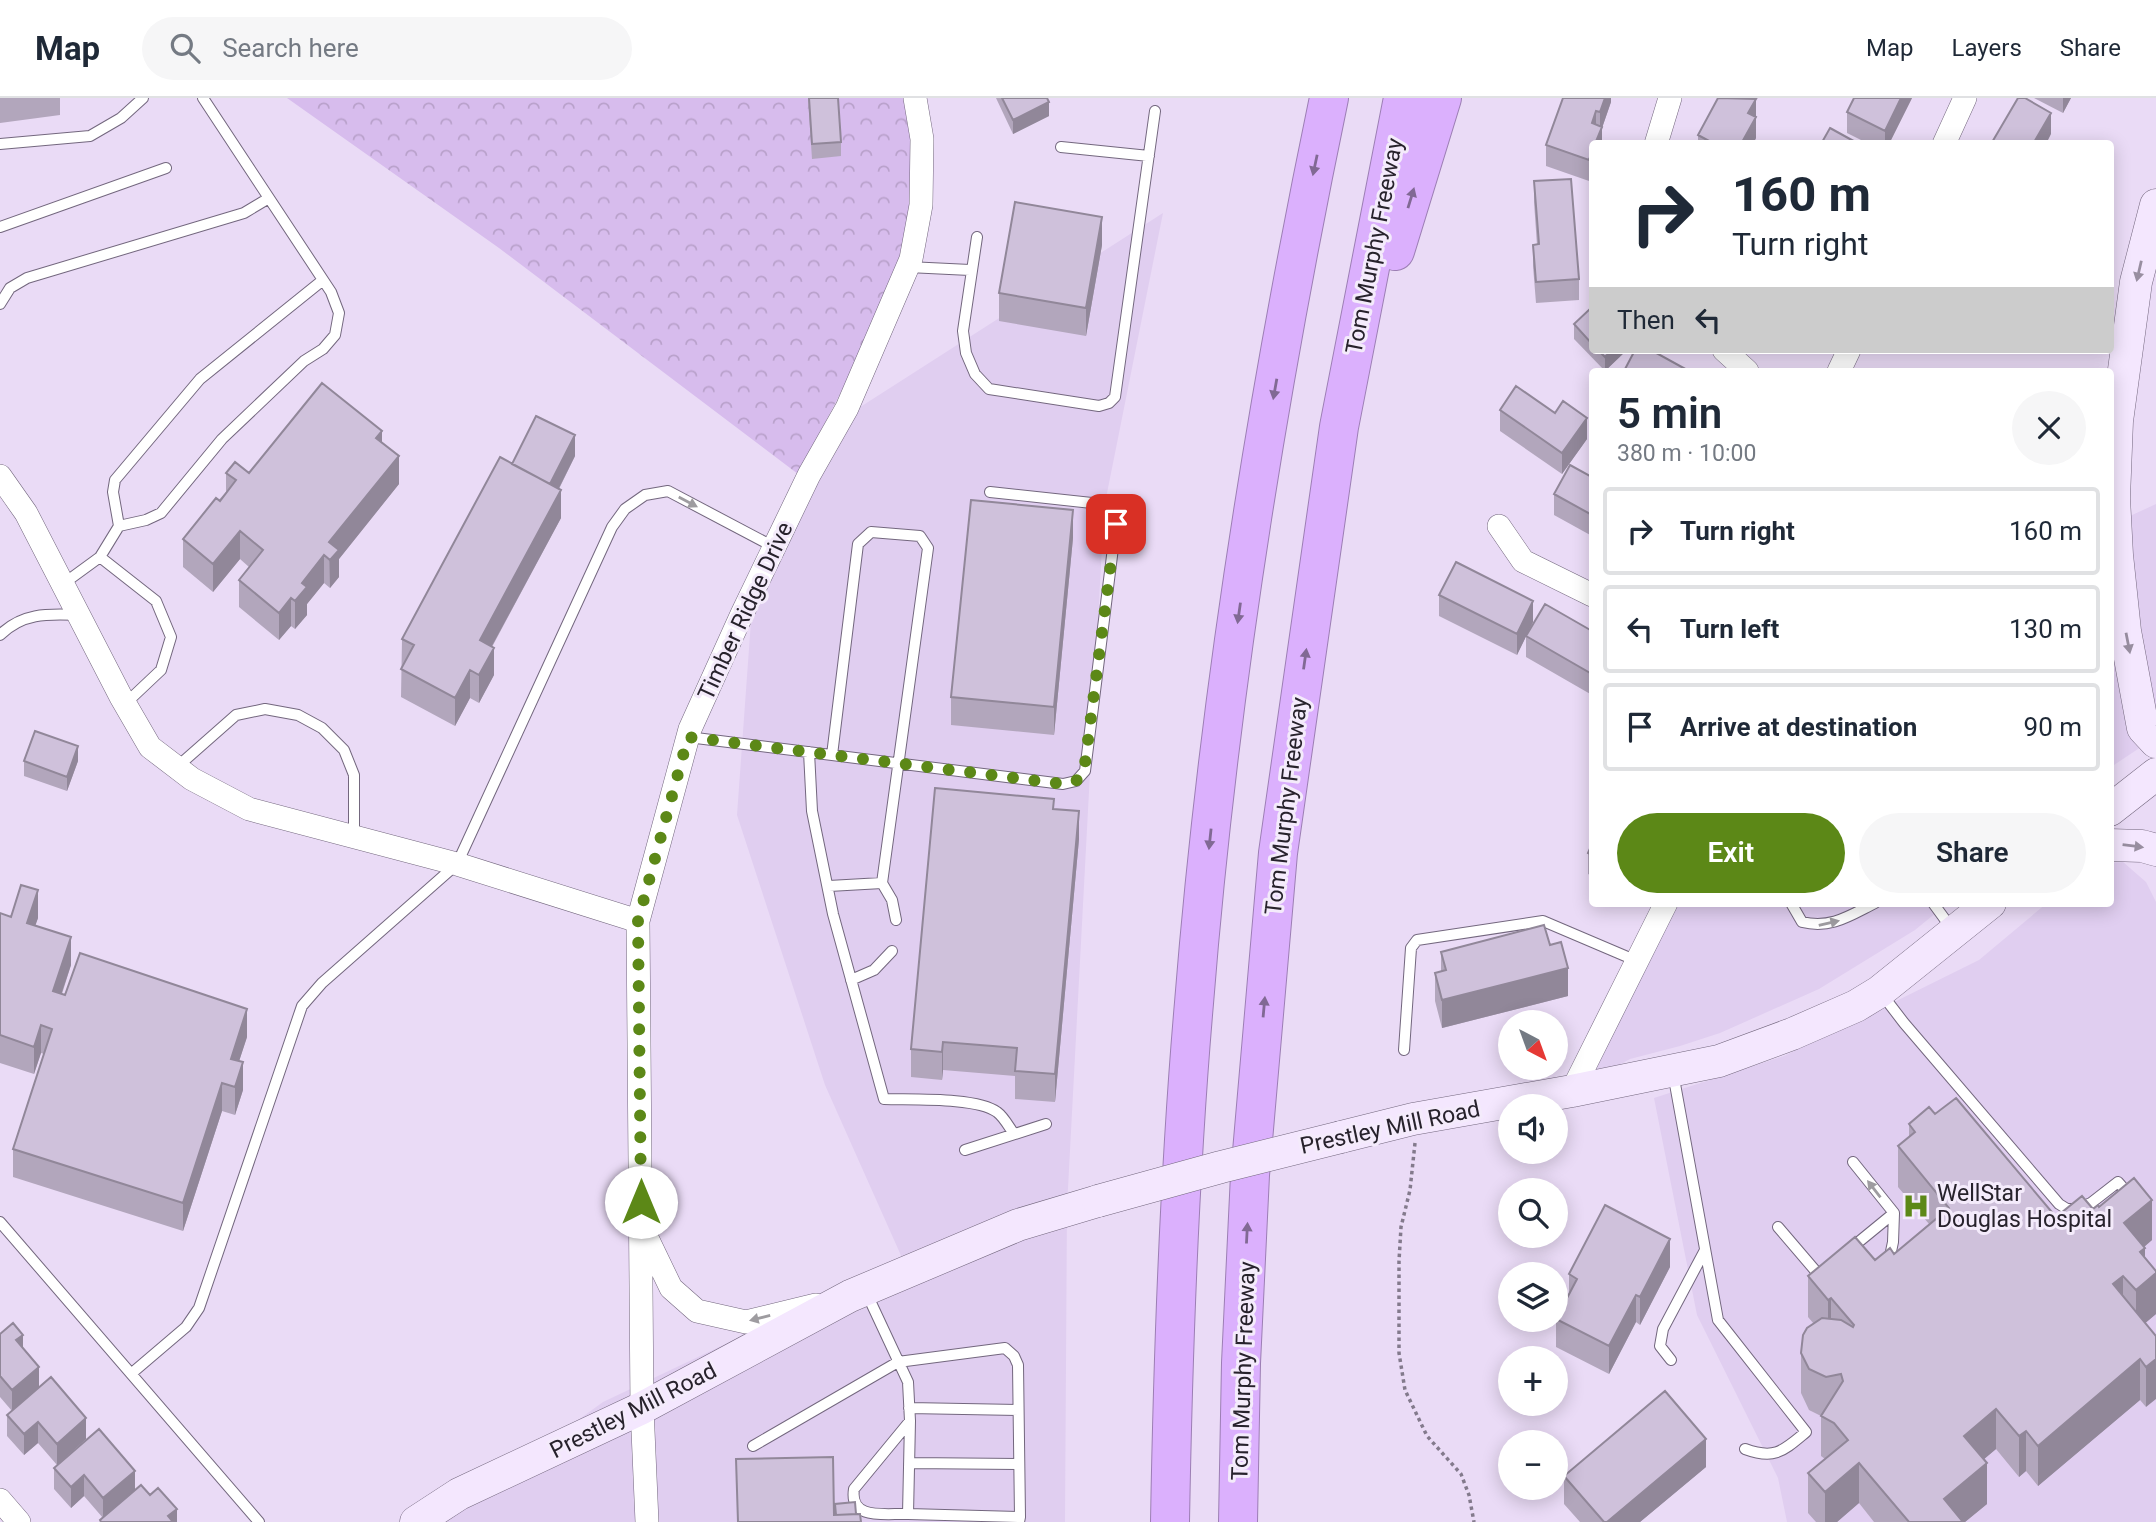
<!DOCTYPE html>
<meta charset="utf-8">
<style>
body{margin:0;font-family:Roboto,sans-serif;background:#f6f6f7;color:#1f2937;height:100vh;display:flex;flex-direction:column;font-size:26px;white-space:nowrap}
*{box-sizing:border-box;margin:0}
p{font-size:23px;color:#747a83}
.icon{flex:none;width:38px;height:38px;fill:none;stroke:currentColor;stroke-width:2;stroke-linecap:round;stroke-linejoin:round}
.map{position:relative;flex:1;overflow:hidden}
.side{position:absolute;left:1589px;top:270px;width:525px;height:539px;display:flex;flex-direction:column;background:#fff;border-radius:7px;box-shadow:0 4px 18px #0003}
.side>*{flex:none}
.guide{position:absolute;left:1589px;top:42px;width:525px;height:214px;border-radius:7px;box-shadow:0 4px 18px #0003;background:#fff;color:#1f2937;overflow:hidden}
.needle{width:46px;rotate:139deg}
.controls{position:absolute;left:1498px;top:912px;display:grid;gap:14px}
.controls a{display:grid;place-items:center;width:70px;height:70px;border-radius:50%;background:#fff;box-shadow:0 4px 18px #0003;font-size:35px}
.pin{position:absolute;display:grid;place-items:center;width:60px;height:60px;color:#fff;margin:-30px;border-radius:14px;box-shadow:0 4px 10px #0006}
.me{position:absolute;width:77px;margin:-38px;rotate:0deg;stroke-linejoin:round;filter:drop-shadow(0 0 5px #0008)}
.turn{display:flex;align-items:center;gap:24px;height:147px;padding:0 28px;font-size:32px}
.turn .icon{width:91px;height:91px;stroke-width:2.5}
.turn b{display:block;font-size:49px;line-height:60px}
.then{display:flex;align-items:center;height:66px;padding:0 28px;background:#0003;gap:14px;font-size:26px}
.round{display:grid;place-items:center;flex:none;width:74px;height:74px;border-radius:37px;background:#f6f6f7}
.summary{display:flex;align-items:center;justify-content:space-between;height:119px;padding:0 28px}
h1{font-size:42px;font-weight:600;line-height:52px}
.cta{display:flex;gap:14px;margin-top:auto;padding:14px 28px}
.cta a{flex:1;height:80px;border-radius:42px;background:#5c8817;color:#fff;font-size:28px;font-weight:600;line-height:80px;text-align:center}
.cta a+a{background:#f6f6f7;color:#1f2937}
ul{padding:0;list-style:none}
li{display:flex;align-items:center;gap:21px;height:88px;margin:0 14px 10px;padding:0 14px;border:4px solid #e0e1e3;border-radius:7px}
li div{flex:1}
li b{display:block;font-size:26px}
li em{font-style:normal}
header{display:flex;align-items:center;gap:42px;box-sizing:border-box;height:98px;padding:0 35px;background:#fff;border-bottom:2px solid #e0e1e3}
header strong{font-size:33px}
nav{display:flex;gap:38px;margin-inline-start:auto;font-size:24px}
.search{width:490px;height:63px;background:#f6f6f7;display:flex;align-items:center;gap:18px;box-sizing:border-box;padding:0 24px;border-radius:38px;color:#747a83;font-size:26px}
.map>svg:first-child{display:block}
.built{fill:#e0cef0}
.forest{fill:url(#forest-crowns)}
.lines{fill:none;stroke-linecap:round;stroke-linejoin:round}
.lane-casing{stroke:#73677e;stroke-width:12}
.street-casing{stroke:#73677e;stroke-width:24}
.secondary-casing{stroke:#73677e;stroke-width:33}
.highway-casing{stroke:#9c7eb4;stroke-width:40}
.path{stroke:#837a8c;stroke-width:3.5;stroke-dasharray:3.5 3.5;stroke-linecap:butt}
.lane{stroke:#fff;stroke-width:10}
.street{stroke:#fff;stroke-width:23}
.secondary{stroke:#f4e7fe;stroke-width:32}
.highway{stroke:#dbb0fd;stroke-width:38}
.secondary-bridge-casing{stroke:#73677e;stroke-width:33;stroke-linecap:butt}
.secondary-bridge{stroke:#f4e7fe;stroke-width:32}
.wall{fill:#b2a6bc}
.shaded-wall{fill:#918799}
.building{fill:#cfc1db;stroke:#918799;stroke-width:2}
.oneway{fill:#816994}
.oneway2{fill:#988ea0}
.oneway3{fill:#9e9ca0}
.route{stroke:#5c8817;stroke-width:12;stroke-dasharray:0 21.6}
.labels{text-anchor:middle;stroke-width:6;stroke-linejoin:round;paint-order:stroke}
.street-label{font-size:23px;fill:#27222c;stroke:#f4ebfb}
.poi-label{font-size:23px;fill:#27222c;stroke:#f4ebfb;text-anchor:start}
</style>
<header>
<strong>Map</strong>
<div class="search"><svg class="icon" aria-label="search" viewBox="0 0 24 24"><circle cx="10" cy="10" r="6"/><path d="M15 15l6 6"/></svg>Search here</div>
<nav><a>Map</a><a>Layers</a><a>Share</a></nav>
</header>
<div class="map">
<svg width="2156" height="1424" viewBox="0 0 2156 1424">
<defs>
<pattern id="forest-crowns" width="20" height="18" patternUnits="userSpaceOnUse" patternTransform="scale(1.75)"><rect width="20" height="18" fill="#d7bced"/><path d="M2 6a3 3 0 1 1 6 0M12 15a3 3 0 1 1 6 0" fill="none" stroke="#b9a1cb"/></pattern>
</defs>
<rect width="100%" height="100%" fill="#eadbf6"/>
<path class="built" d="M1163 115 1104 410 1067 1109 1065 1424H437L603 1304 903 1162 825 987 737 717 751 523 829 329Z
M2156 406V639L2111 669V442L2130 418Z
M2123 764 2146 784 2156 804V1424H1787L1778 1380 1697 1217 1654 1000 1784 958 1868 917 1979 862 2047 805H2110L2111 765Z
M1676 805H1948L1915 832 1819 891 1720 935 1680 948 1630 961 1588 984Z"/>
<path class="forest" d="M287 0H915L911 161 798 376 499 150Z"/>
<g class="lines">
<g class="lane-casing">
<path id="lane" d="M0 46 90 38 121 20 143 0
M1061 49 1149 58
M0 129 166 70
M977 139 963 233 966 255 975 276 989 291 1099 308 1109 305 1115 299 1155 13
M908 169 970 172
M0 206 10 190 27 180 244 115 269 100
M119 428 113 394 115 382 200 281 323 182
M100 459 156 503 171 539 161 572 125 606
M63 486 100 459 119 428 146 422 161 415 222 341 304 263 323 251 335 237 339 215 331 194 203 0
M0 537C23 514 49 516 78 517
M688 639 1063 686 1076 683 1085 673 1116 426 1114 414 1101 406 990 394
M809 654 812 713 833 816 884 1001C911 1002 977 999 997 1014 1004 1019 1009 1029 1014 1036
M177 669 236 617 265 611 298 617 322 630 344 652 354 677V739
M882 785 892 802 896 822
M829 788 882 785 928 450 920 438 871 434 858 446 832 657
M1791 805 1802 824C1831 831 1849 818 1875 805
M1933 805 1952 831
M851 882 874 872 892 853
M1881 895 1904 925 2059 1106 2067 1111H2076L2091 1105 2118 1084 2131 1099
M1404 952 1411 850 1417 842 1543 823 1637 863
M1673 975 1718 1222 1806 1334C1783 1353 1775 1362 1745 1351
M965 1052 1046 1026
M1853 1064 1894 1115 1893 1144 1889 1163
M0 1124 259 1424
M1778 1129 1819 1177 1824 1172
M1850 1151 1894 1115
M866 1194 908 1284 910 1323 908 1416 1020 1419 1019 1424
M1671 1262 1660 1248 1663 1231 1705 1152
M132 1275 186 1229 199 1210 302 908 322 885 457 766 612 429 625 411 645 397 668 393 774 449
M909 1310 1018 1312
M753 1348 898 1264 1005 1250 1014 1258 1018 1267 1020 1419
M909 1365 1019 1366
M908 1416C886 1415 849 1423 854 1391L910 1323"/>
</g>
<g class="street-casing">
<path id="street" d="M1656 46 1670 0
M1944 46 1965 0
M1724 252 1747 273
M1839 273 1849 252
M0 378 26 415 121 599 150 649 192 681 249 711 457 766 638 823
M1499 428 1523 463 1592 497
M1572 993 1666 805
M645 1136 671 1190 697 1213 746 1224 816 1207
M0 1402 19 1424
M647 1424 642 1310 638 823 690 631 742 516 809 377 847 310 911 161 921 107 922 41 915 0"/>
</g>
<g class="secondary-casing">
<path id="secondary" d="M2156 107 2136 184 2117 323 2114 400 2117 457 2125 533 2143 630 2156 644
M2110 712 2156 676
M2110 747 2142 748 2156 752
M1341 1039 1413 1021 1572 993 1719 963 1792 936 1856 908 1879 894 1990 805
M416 1424 459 1396 642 1310 850 1198 1018 1127 1098 1103"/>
</g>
<g class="highway-casing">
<path id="highway" d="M1395 153 1442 0
M1170 1424C1173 1251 1179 1078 1194 905 1218 602 1267 298 1329 0
M1238 1424 1241 1265 1250 1077 1278 755 1339 329 1403 0"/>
</g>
<path class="path" d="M1415 1045 1410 1092 1401 1129 1399 1163V1255L1405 1292 1427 1338 1461 1376 1469 1397 1474 1424"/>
<use href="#lane" class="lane"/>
<use href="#street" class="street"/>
<use href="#secondary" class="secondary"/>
<use href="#highway" class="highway"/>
<g class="secondary-bridge-casing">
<path id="secondary-bridge" d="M1098 1103 1221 1069 1341 1039"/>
</g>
<use href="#secondary-bridge" class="secondary-bridge"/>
</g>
<path class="wall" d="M0 0H60V17L0 25Z
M808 0 841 44V58L812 61Z
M996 0H1047L1049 18 1013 36Z
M1611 0V4L1602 30V46L1589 83 1546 68V47Z
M1912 0 1889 46H1869L1847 35V14Z
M2034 0H2071L2063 15Z
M1756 1V40L1753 46H1698V37Z
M1534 83 1579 181V202L1536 205 1533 168V147H1537L1534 104Z
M1102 147 1086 238 999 223V195Z
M1592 209V252H1627L1605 273 1574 241V226Z
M1500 312 1555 315 1587 341 1562 376 1500 333Z
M382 344 399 386 339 461V479L330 490 324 485 307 506V517L295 531 291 528 279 542 239 509V482L249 469 240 461 213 494 183 469V441L226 394V375H249Z
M575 358 559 391 561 420 492 549 494 577 479 605 470 600 455 628 401 599 402 541 512 366Z
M1592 379V438L1554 417V396Z
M1073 440 1054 637 951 627V599Z
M1439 497 1533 524 1517 557 1439 518Z
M1592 533V597L1526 559V538Z
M24 663H78L67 693 24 678Z
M1054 711 1079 741 1055 1004 1015 1001V978L943 972 942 982 911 979V951Z
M1592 746V778L1588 776V755Z
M0 815 11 819 38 820 35 827 71 867 62 896 247 939 239 963 243 992 235 1017 222 1013 183 1133 13 1079V1051L44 956 41 955 34 976 0 965Z
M1550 847 1568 898 1442 930 1435 903V875L1441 874V854Z
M1935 1016 2056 1119 2093 1111 2152 1142 2144 1149 2145 1160 2156 1173V1216L2145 1225 2156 1238 2146 1309 2140 1302 2038 1388 2026 1373 2019 1379 1996 1351 1984 1361 1987 1406 1965 1424H1874L1859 1405 1837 1424H1816L1808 1415V1375L1825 1361 1821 1358V1318L1809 1312 1801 1295V1255L1814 1226 1808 1219V1178L1875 1162 1894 1156 1929 1126 1898 1089V1048L1909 1039V1026Z
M1670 1169 1640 1227 1636 1224 1609 1276 1556 1249V1221L1569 1197V1176Z
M0 1236 23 1250 39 1290 86 1341 57 1367 38 1345 24 1357 7 1338V1317L12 1313 0 1299Z
M99 1331 135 1392 150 1397 177 1424H100V1422L103 1420 84 1398 71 1410 54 1391V1370Z
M1706 1369 1640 1424H1580L1564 1406V1378Z"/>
<path class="shaded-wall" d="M1605 0H1611V4L1602 30V46H1595L1600 34V14Z
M1901 0H1912L1889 46H1885V33Z
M2063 0H2071L2063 15Z
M1756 1V40L1753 46H1741L1748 15Z
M1049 4V18L1013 36V22Z
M1596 13V34L1592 25Z
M2051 15V36L2046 46H2033Z
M1592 53V75L1589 83V62Z
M1102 119V147L1086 238V210Z
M1612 252H1627L1605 273V259Z
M1587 320V341L1562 376V355Z
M382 333V360L376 340Z
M575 337V358L550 408V387Z
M399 358V386L339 461V479L330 490 329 444Z
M561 392V420L480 570V542Z
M1073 412V440L1054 637V609Z
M240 433V461L213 494V466Z
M324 457V485L307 506V517L295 531V503L302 485Z
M291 500V528L279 542V515Z
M1533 503V524L1517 557V536Z
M494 550V577L479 605V577Z
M470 572V600L455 628V600Z
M78 648V663L67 693V679Z
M1079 713V741L1055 1004V976Z
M38 792V820L27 852V825Z
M71 839V867L53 921V893Z
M1568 870V898L1442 930V902Z
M247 911V939L231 988V961Z
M41 927V955L34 976V949Z
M943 944V972L942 982V954Z
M243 964V992L235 1017V989Z
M222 985V1013L183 1133V1105Z
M2152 1102V1142L2124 1166V1125Z
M1670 1141V1169L1640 1227V1199Z
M2145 1150V1184L2156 1175V1216L2136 1233V1192L2140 1154Z
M2123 1178V1218L2113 1186Z
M1636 1197V1224L1609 1276V1248Z
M1831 1200V1240L1828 1243V1202Z
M23 1237V1258L16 1242Z
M2140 1261V1302L2038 1388V1348Z
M2156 1261V1301L2146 1309V1269Z
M39 1269V1290L12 1313V1292Z
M1996 1311V1351L1964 1378V1338Z
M86 1320V1341L57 1367V1346Z
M38 1324V1345L24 1357V1336Z
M2026 1333V1373L2019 1379V1338Z
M1706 1341V1369L1640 1424H1607Z
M1859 1365V1405L1837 1424H1825V1394Z
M1987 1365V1406L1965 1424H1944V1401Z
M135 1373V1394L103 1421V1400Z
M84 1377V1398L71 1410V1389Z
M177 1411V1424H168V1418Z"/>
<path class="building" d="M809 0H838L841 44 812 46Z
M1002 0H1047L1049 4 1013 22Z
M1563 0H1605L1600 14 1596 13 1592 25 1602 29 1595 46H1592V53L1589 62 1546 47Z
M1718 0 1756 1 1748 15 1756 19 1741 46H1710L1711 44 1698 37Z
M1854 0H1901L1885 33 1847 14Z
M2018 0H2025L2051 15 2033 46H1991Z
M1830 30 1859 46H1821Z
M1571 81 1579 181 1536 184 1533 147 1539 146 1534 83Z
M1015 104 1102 119 1086 210 999 195Z
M1592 209V246L1574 226Z
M1598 252H1612L1605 259Z
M1635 252H1651L1689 273H1624Z
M322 285 382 333 376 340 399 358 329 444 339 452 330 462 324 457 302 485 307 489 295 503 291 500 279 515 239 482 263 452 240 433 213 466 183 441 216 400 220 403 236 382 226 375 235 364 249 375Z
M1516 288 1555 315 1563 303 1587 320 1562 355 1500 312Z
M536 318 575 337 550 386 512 366Z
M500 359 561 392 480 542 494 550 479 577 470 572 455 600 401 571 414 547 402 541Z
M1570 367 1592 379V417L1554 396Z
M971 402 1073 412 1054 609 951 599Z
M1456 464 1533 503 1517 536 1439 497Z
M1545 506 1592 533V576L1526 538Z
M35 633 78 648 67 679 24 663Z
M935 690 1054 701 1053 711 1079 713 1055 976 1015 973 1017 950 943 944 942 954 911 951Z
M1592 746V757L1588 755Z
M21 787 38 792 27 825 71 839 53 893 65 897 80 855 247 911 231 961 243 964 235 989 222 985 183 1105 13 1051 52 931 41 927 34 949 0 937V815L11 819Z
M1544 827 1550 847 1561 844 1568 870 1442 902 1435 875 1446 872 1441 854Z
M1956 1000 2056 1119 2082 1098 2093 1111 2098 1107 2099 1109 2134 1080 2152 1102 2124 1125 2145 1150 2140 1154 2156 1173V1175L2136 1192 2123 1178 2113 1186 2156 1238V1261L2146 1269 2140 1261 2038 1348 2026 1333 2019 1338 1996 1311 1964 1338 1987 1365 1944 1401 1963 1424H1909L1859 1365 1825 1394 1808 1375 1848 1342 1834 1325 1821 1318 1843 1283 1841 1276 1826 1279 1809 1271 1801 1255 1803 1237 1807 1230 1822 1220 1841 1222 1853 1229 1854 1227 1831 1200 1828 1202 1808 1178 1855 1139 1875 1162 1890 1150 1894 1156 1949 1110 1898 1048 1915 1034 1909 1026 1929 1009 1935 1016Z
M1605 1107 1670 1141 1640 1199 1636 1197 1609 1248 1556 1221 1577 1181 1569 1176Z
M13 1225 23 1237 16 1242 39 1269 12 1292 0 1278V1236Z
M51 1279 86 1320 57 1346 38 1324 24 1336 7 1317Z
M1665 1293 1706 1341 1607 1424H1604L1564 1378Z
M99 1331 135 1373 103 1400 84 1377 71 1389 54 1370Z
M833 1359 834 1417 860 1416 861 1424H738L736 1361Z
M141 1387 150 1397 158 1390 177 1411 168 1418 173 1424H101L100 1422Z
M855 1404 856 1416 836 1417 835 1406Z"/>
<defs><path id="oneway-solid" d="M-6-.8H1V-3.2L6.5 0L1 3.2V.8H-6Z" transform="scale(1.75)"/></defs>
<g class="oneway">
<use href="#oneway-solid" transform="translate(1315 67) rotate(102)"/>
<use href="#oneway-solid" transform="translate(1411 100) rotate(-73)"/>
<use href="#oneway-solid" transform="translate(1275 291) rotate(100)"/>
<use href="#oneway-solid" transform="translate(1239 515) rotate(98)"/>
<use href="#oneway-solid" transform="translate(1305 561) rotate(-82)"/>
<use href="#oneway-solid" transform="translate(1210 741) rotate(96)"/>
<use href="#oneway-solid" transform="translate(1264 909) rotate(-85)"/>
<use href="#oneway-solid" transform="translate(1247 1135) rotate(-87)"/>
</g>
<g class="oneway2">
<use href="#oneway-solid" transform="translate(2139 173) rotate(103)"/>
<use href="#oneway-solid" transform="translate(2128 545) rotate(79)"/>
<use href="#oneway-solid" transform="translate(2133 748) rotate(7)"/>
</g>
<g class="oneway3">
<use href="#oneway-solid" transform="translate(688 404) rotate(28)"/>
<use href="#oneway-solid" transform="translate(1829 825) rotate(-13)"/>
<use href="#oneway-solid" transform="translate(1874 1091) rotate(-128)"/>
<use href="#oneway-solid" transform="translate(760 1220) rotate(166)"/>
</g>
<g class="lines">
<path class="route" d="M641 1104 638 823 688 639 1063 686 1076 683 1084 673 1116 426"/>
</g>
<defs>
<g id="hospital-bare" transform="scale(2.1)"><path d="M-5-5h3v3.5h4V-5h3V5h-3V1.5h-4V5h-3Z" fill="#5c8817" stroke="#f4ebfb" stroke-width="2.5" paint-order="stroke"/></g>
</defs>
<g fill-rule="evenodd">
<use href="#hospital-bare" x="1916" y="1108"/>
</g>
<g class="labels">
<g class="street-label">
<text transform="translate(1374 148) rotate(-79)" y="8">Tom Murphy Freeway</text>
<text transform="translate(745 513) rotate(-65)" y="8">Timber Ridge Drive</text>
<text transform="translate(1286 708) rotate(-83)" y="8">Tom Murphy Freeway</text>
<text transform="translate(1390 1029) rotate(-12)" y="8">Prestley Mill Road</text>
<text transform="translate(1243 1273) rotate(-88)" y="8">Tom Murphy Freeway</text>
<text transform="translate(633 1312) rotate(-27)" y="8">Prestley Mill Road</text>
</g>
<g class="poi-label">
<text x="1937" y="1103">WellStar<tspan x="1937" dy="26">Douglas Hospital</tspan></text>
</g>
</g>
</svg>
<div class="controls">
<a><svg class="needle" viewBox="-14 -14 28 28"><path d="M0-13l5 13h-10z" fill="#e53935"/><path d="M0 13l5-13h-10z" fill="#747a83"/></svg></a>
<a><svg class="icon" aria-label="sound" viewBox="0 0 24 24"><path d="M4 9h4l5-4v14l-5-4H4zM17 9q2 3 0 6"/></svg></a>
<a><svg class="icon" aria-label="search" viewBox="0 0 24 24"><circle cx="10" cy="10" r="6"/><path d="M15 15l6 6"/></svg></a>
<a><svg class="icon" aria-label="layers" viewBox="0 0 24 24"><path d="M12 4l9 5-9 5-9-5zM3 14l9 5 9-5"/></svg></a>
<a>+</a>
<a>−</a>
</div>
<div class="pin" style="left:1116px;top:426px;background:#d93025"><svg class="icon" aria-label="arrive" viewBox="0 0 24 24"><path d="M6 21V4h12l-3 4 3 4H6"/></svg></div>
<svg class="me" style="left:641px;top:1104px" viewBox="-20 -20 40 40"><circle r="19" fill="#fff"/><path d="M0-13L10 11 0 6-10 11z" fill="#5c8817"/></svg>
<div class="guide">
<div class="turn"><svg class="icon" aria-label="right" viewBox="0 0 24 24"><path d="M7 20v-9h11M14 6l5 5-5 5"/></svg><div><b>160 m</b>Turn right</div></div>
<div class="then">Then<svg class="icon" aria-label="left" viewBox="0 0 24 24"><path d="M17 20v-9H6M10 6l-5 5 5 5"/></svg></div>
</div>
<section class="side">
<div class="summary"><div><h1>5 min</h1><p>380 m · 10:00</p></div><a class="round"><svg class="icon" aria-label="close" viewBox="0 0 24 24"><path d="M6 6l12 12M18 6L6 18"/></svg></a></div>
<ul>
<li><svg class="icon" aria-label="right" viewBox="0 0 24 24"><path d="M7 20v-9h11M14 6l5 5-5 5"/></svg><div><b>Turn right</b></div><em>160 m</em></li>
<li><svg class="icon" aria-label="left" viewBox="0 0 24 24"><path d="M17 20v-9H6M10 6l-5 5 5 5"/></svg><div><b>Turn left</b></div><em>130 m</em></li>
<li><svg class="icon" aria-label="arrive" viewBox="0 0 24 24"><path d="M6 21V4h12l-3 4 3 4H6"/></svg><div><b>Arrive at destination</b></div><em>90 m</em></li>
</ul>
<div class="cta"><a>Exit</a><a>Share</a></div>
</section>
</div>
